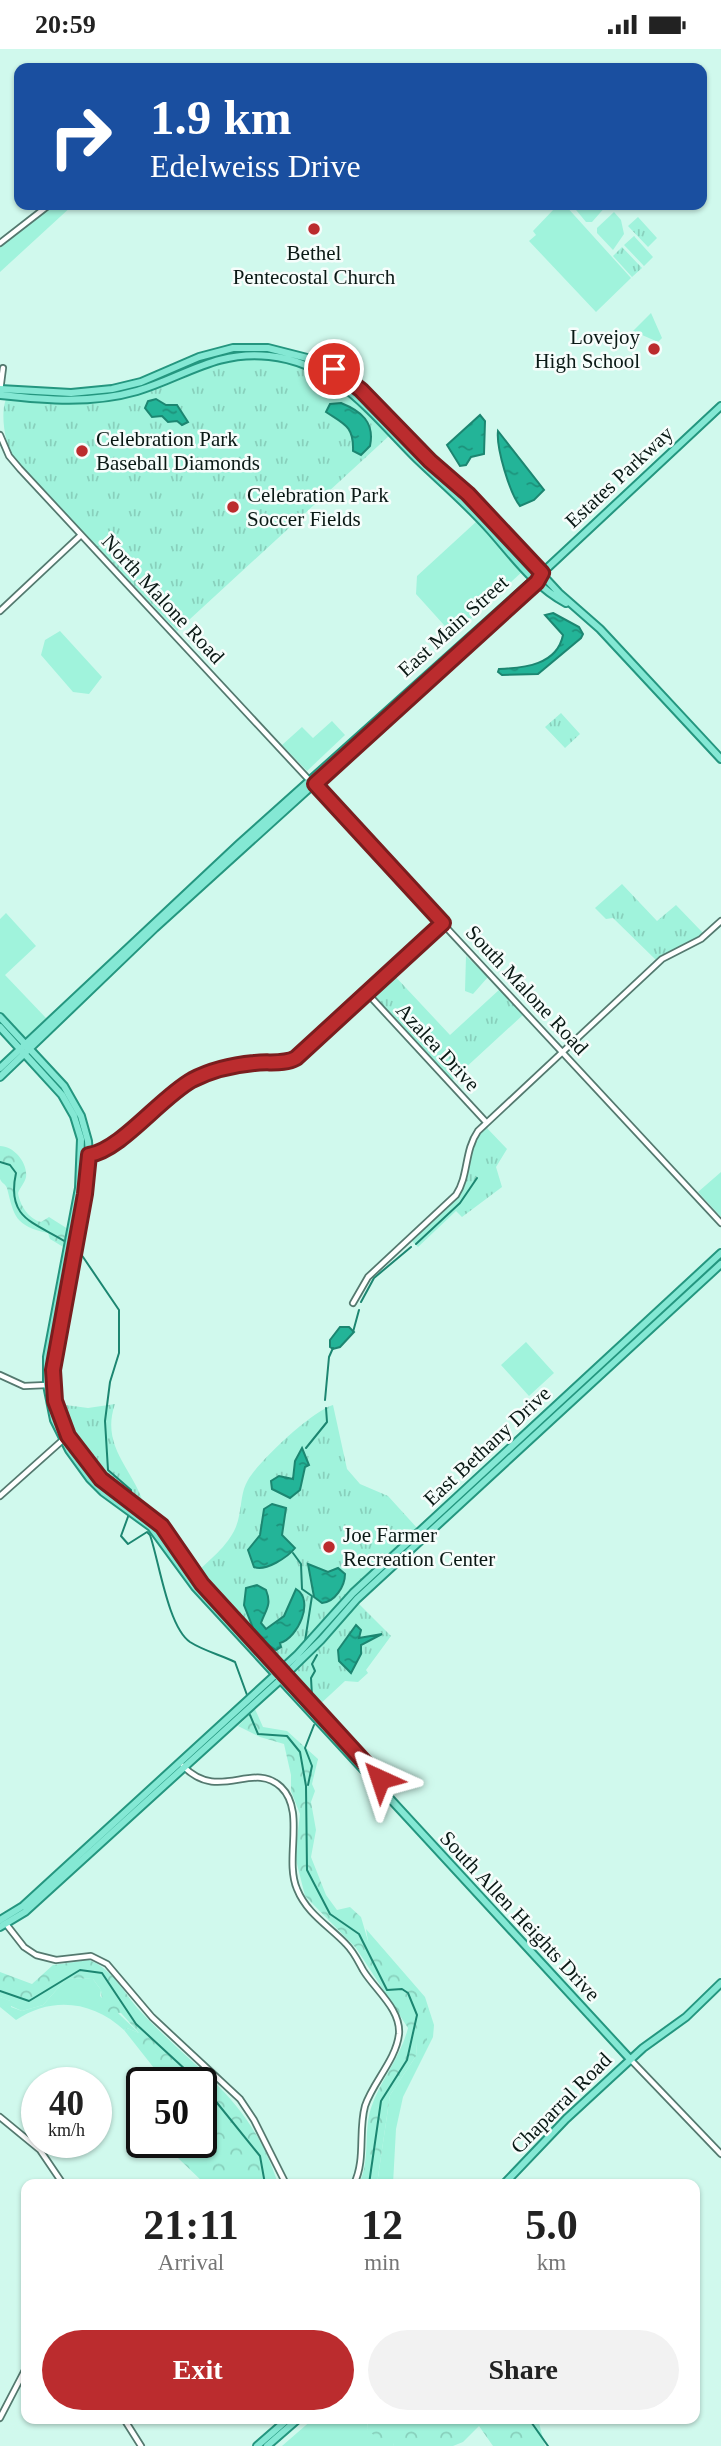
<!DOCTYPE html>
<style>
body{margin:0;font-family:"Times New Roman",serif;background:#f2f2f2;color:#222;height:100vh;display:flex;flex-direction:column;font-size:26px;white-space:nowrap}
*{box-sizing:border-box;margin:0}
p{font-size:23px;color:#767676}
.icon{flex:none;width:38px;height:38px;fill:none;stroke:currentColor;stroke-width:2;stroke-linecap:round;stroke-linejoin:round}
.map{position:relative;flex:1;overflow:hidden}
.side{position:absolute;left:21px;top:2130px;width:679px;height:245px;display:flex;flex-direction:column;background:#fff;border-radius:14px;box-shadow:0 2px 5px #0004}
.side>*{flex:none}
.top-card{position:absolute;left:14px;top:14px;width:693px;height:147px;border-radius:14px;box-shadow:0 2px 5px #0004;background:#1a4fa0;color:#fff;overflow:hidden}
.speed{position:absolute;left:21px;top:2018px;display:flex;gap:14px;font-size:35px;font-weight:700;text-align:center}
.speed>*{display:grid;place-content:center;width:91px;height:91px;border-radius:50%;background:#fff;box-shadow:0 2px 5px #0004;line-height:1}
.speed small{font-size:18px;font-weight:400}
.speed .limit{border:4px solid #111;border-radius:10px;background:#fff;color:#111}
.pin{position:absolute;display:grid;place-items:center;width:60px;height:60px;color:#fff;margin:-30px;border:4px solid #fff;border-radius:50%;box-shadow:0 2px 7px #0007}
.me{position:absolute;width:77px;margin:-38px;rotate:318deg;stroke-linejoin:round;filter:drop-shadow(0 0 5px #0008)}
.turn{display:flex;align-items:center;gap:24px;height:147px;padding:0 21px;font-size:32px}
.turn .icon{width:91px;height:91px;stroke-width:2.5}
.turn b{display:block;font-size:49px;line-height:60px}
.eta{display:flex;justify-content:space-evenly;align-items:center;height:119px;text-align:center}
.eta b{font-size:42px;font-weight:700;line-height:49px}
.action{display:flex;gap:14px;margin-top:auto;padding:14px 21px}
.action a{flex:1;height:80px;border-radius:42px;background:#bb2c2e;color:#fff;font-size:28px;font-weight:700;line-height:80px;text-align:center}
.action a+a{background:#f2f2f2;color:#222}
.status{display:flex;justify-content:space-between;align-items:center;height:49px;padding:0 35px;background:#fff;direction:ltr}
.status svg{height:19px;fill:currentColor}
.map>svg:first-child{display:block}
.grass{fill:#a0f3dc}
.forest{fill:url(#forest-crowns)}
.park{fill:url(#park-tufts)}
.water{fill:url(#water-ripples);stroke:#1c8671;stroke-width:2}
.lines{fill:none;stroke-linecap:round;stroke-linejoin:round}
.stream{stroke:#1c8671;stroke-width:2}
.minor-casing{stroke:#54796f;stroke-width:8}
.major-casing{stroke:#24967f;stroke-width:10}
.minor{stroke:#fff;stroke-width:4.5}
.major{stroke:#84e8d4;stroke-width:6}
.route-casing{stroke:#7a1d1e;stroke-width:18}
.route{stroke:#bb2c2e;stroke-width:12}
.poi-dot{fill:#bb2c2e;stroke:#f6fdfb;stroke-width:2.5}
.labels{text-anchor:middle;stroke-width:5;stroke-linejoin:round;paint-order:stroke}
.poi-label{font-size:21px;fill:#0a1915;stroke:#f6fdfb;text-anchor:start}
.street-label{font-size:21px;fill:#0a1915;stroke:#f6fdfb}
</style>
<div class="status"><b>20:59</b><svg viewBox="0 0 49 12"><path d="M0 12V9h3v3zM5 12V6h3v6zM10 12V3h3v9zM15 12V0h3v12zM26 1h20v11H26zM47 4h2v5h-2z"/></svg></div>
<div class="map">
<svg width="721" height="2397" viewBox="0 0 721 2397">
<defs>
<pattern id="forest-crowns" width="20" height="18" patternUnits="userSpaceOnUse" patternTransform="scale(1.75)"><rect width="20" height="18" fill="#a0f3dc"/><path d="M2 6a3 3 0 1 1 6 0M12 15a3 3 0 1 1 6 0" fill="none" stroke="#88d0bc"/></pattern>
<pattern id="park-tufts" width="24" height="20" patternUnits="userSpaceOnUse" patternTransform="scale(1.75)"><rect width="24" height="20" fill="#a0f3dc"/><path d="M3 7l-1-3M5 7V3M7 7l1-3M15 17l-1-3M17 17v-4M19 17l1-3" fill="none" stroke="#88d0bc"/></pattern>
<pattern id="water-ripples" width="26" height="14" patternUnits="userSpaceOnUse" patternTransform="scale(1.75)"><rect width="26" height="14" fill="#23b498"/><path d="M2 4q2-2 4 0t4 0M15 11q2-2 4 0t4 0" fill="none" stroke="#1d927b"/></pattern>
</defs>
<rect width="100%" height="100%" fill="#d0f9ed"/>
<path class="grass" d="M50 156H73L0 223V198L37 170Z
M551 156H565L631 229 596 263 529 192 536 186 533 182 554 160Z
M572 156H607L592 173H586Z
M614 163 621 171 624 185 613 201 597 184V179Z
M651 264 662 289 658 293 633 282Z
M477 472 523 522 453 586 416 545 417 527Z
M60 582 102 628 89 645 73 643 41 606 45 591Z
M332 672 345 686 307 722 282 696 302 678 313 689Z
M6 864 36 897 5 926 46 969 24 990 0 964V870Z
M466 907 488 928 473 945 465 942Z
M721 1123V1168L698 1143Z
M526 1293 554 1324 529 1347 501 1316Z
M366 1880 425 1948 434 1976 433 1988 403 2048 396 2080 393 2135H377L390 2046 416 2007 417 1994 368 1892Z
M67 1929 93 1930 101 1941 100 1947 139 1984 127 1979 124 1981C93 1952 52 1947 16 1971L0 1958V1948L11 1952V1958L22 1962 43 1956Z
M313 2370H368L367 2380 396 2388 393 2397H282Z"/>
<path class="forest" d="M0 1097C14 1097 28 1114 26 1128 25 1133 20 1139 18 1144 20 1157 29 1170 41 1173L49 1168 68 1180 65 1199 50 1190 48 1184C15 1177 14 1167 7 1139 5 1134 2 1135 0 1130 0 1121 0 1106 0 1097Z
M255 1660 263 1678 287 1682 318 1710 312 1735 315 1742 311 1753 316 1781 311 1808 326 1846 337 1861 350 1858 361 1868 368 1892 423 1950 426 1960 427 1992 423 1996 417 1994 416 2007 390 2046 377 2135H359C371 2110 363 2084 371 2059 380 2031 401 2008 408 1979L356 1899 305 1847 295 1807 300 1765 291 1742V1726L284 1695 260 1688 238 1677Z
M89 1911C115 1921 123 1944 141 1963 199 2025 250 2048 278 2135H205L178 2109 196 2093H201V2089L212 2079 201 2071V2034L165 2033 124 1981 127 1979 139 1984 121 1964 113 1965 103 1960 101 1941 93 1930 67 1929 43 1956 22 1962 11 1957 10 1952 0 1948V1923L32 1935 53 1916Z
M368 2370H538L545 2397H493L479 2377 463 2393 453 2397H393L395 2388 378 2390 367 2380Z"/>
<path class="park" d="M638 168 657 189 648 198 628 177Z
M634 187 653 208 644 217 624 196Z
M622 198 642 219 632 228 613 207Z
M251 309C317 313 346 341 390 386L177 582 14 411C5 395 0 365 6 350L99 352 200 317Z
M561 664 580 685 565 699 545 678Z
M622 835 657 872 676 856 704 885 656 911 613 869 606 870 595 859Z
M392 924 450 986 500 940 524 965 450 1033 369 945Z
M485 1077 507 1100 496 1118 502 1138 462 1168 456 1162 418 1198 411 1191 460 1143 476 1088Z
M58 1355 88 1359 115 1355C100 1398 134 1421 144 1456 107 1453 69 1386 58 1355Z
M333 1356 347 1420 360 1435 388 1447 418 1480 340 1554 316 1585 284 1615 275 1610 197 1523C214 1507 235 1491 239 1467 242 1454 241 1443 248 1431 259 1412 312 1362 333 1356Z
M358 1554 391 1587 366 1621 368 1624 358 1633 345 1632 317 1658 290 1626Z"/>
<path class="water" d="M156 350 166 356H177L188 373 182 376 177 372 168 373 162 367 152 368 145 359 148 352Z
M341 354C361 362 375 373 370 397L361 406 353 402C354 377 344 375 326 363L330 355Z
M480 366 485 372 484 405 471 408 466 416 460 417 447 396Z
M498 382 544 441 534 451 520 457C510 445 496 399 498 382Z
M553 564 579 578 583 585 581 589 538 625 502 626 498 623 499 620C524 619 557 616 563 586L545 566Z
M340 1278H349L354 1283 340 1298 333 1300 330 1298V1291Z
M302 1399 309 1416 305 1418 300 1441 290 1449 272 1440 271 1432 279 1427 293 1430 295 1412Z
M272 1455 286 1459 282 1486 295 1499C288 1508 265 1523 254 1518L248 1501 260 1486 264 1460Z
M308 1515 328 1523 338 1519 345 1525C345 1537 335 1553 322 1554L314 1548Z
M257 1536 266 1541C272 1556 266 1560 261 1574L266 1580 284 1567 296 1540C315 1551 298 1589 280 1594L281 1598 276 1601 264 1593 253 1579 244 1556 246 1539Z
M356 1576 361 1581 359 1589 382 1585 361 1596V1605L351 1624 339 1612 338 1601Z"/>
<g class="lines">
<path class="stream" d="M0 1113 10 1116 16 1124C6 1170 34 1173 66 1193
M416 1195 460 1154 477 1129
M81 1205 119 1261V1304L110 1333 105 1372 108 1421 131 1441 132 1453
M361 1253 374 1229 411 1198
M353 1283 359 1261
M325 1351 329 1308 333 1299
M306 1399 327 1373 326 1359
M129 1465 121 1487 128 1495 147 1483 150 1486C159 1512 168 1578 190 1593 204 1602 221 1606 235 1613L247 1646
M293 1504 301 1515 302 1540 312 1547 305 1592
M312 1647 311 1629 315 1622 312 1615 317 1606
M250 1666 258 1685 287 1687 300 1703 306 1737 307 1821 330 1865 359 1885 387 1941 402 1940 408 1944 417 1966 407 2011 381 2052 369 2135
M308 1736 312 1717 305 1699 314 1676
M0 1942 29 1952 80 1921 102 1924 136 1975 200 2034
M201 2034 260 2107 265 2135
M529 2370 548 2397"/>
<g class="minor-casing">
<path id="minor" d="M0 194 49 156
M0 342 3 319
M0 386 9 407 20 420 721 1174
M0 562 81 486
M367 944 486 1073
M82 1107C121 1105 153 1054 187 1034 207 1022 230 1017 254 1014 268 1012 283 1016 296 1009L443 874
M353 1254 368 1228 456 1146C469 1126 464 1102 478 1082L662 910 701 890 721 872
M0 1326 24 1337 47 1336
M0 1447 65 1389
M183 1717C219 1754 253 1711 281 1738 306 1762 284 1810 297 1840 307 1865 329 1877 346 1895 354 1903 358 1912 363 1921 375 1941 401 1960 399 1985 396 2011 373 2033 365 2057 358 2083 366 2110 354 2135
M6 1875 24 1898 36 1906 56 1911 91 1907 107 1915 152 1968 240 2050 254 2071 286 2135
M630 2010 721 2105
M0 2068 40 2101 63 2135
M0 2369 26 2319
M124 2370 141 2397"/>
</g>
<g class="major-casing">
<path id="major" d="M0 340 71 344 112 340 141 333 199 308 233 299H268L319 312 354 335 430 412 468 445 559 544 600 580 721 710
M0 346C46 351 92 355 137 342 184 328 216 301 269 307 336 314 373 366 417 410 442 434 467 455 490 481 513 507 535 538 566 554
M0 968 64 1037 81 1067 88 1092 89 1106 85 1145 53 1321 55 1352 68 1387 111 1440 162 1477 203 1535 370 1719 381 1739
M0 978 62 1046 74 1067 81 1090 79 1139 47 1308V1336L54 1371 69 1401 90 1430 103 1443 151 1478 195 1538 630 2010
M0 1019 239 795 540 525
M0 1028 155 879 537 533 542 524 721 357
M0 1871 23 1857 297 1606 353 1544 721 1204
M0 1878 25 1863 278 1633 321 1591 357 1550 721 1215
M504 2135 566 2070 643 1999 686 1968 721 1934
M257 2397 288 2370
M267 2397 298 2370"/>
</g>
<use href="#minor" class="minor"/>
<use href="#major" class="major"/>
</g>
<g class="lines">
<g class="route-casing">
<path id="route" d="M334 320 361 341 430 412 468 445 542 524 537 533 315 735 443 874 296 1009C284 1016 268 1012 254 1014 233 1016 211 1021 192 1031 160 1049 121 1101 89 1106L85 1145 53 1321 55 1352 68 1387 101 1430 162 1477 202 1535 380 1730"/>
</g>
<use href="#route" class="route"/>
</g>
<g class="poi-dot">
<circle cx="314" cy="180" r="7"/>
<circle cx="654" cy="300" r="7"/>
<circle cx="82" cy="402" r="7"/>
<circle cx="233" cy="458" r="7"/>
<circle cx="329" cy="1498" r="7"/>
</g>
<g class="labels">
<g class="poi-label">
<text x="314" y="211" text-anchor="middle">Bethel<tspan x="314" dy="24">Pentecostal Church</tspan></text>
<text x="640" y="295" text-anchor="end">Lovejoy<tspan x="640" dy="24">High School</tspan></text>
<text x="96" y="397">Celebration Park<tspan x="96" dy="24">Baseball Diamonds</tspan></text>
<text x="247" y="453">Celebration Park<tspan x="247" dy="24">Soccer Fields</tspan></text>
<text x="343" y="1493">Joe Farmer<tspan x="343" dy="24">Recreation Center</tspan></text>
</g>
<g class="street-label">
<text transform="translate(619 428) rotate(-43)" y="7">Estates Parkway</text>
<text transform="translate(163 550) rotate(47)" y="7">North Malone Road</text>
<text transform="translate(453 577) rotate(-42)" y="7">East Main Street</text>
<text transform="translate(527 941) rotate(47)" y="7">South Malone Road</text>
<text transform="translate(438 998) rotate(47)" y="7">Azalea Drive</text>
<text transform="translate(487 1397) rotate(-43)" y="7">East Bethany Drive</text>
<text transform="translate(520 1867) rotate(47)" y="7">South Allen Heights Drive</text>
<text transform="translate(561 2054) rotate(-45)" y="7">Chaparral Road</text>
</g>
</g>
</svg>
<div class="speed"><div>40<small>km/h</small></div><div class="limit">50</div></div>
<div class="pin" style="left:334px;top:320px;background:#d93025"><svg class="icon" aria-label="arrive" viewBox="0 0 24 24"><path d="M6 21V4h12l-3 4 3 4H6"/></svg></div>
<svg class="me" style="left:380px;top:1730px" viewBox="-20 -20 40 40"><path d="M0-17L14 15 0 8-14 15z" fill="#bb2c2e" stroke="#fff" stroke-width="4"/></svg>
<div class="top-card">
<div class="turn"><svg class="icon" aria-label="right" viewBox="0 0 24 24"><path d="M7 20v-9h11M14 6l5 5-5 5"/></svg><div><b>1.9 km</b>Edelweiss Drive</div></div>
</div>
<section class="side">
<div class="eta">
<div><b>21:11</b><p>Arrival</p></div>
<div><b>12</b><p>min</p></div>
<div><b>5.0</b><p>km</p></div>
</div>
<div class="action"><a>Exit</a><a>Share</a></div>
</section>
</div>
